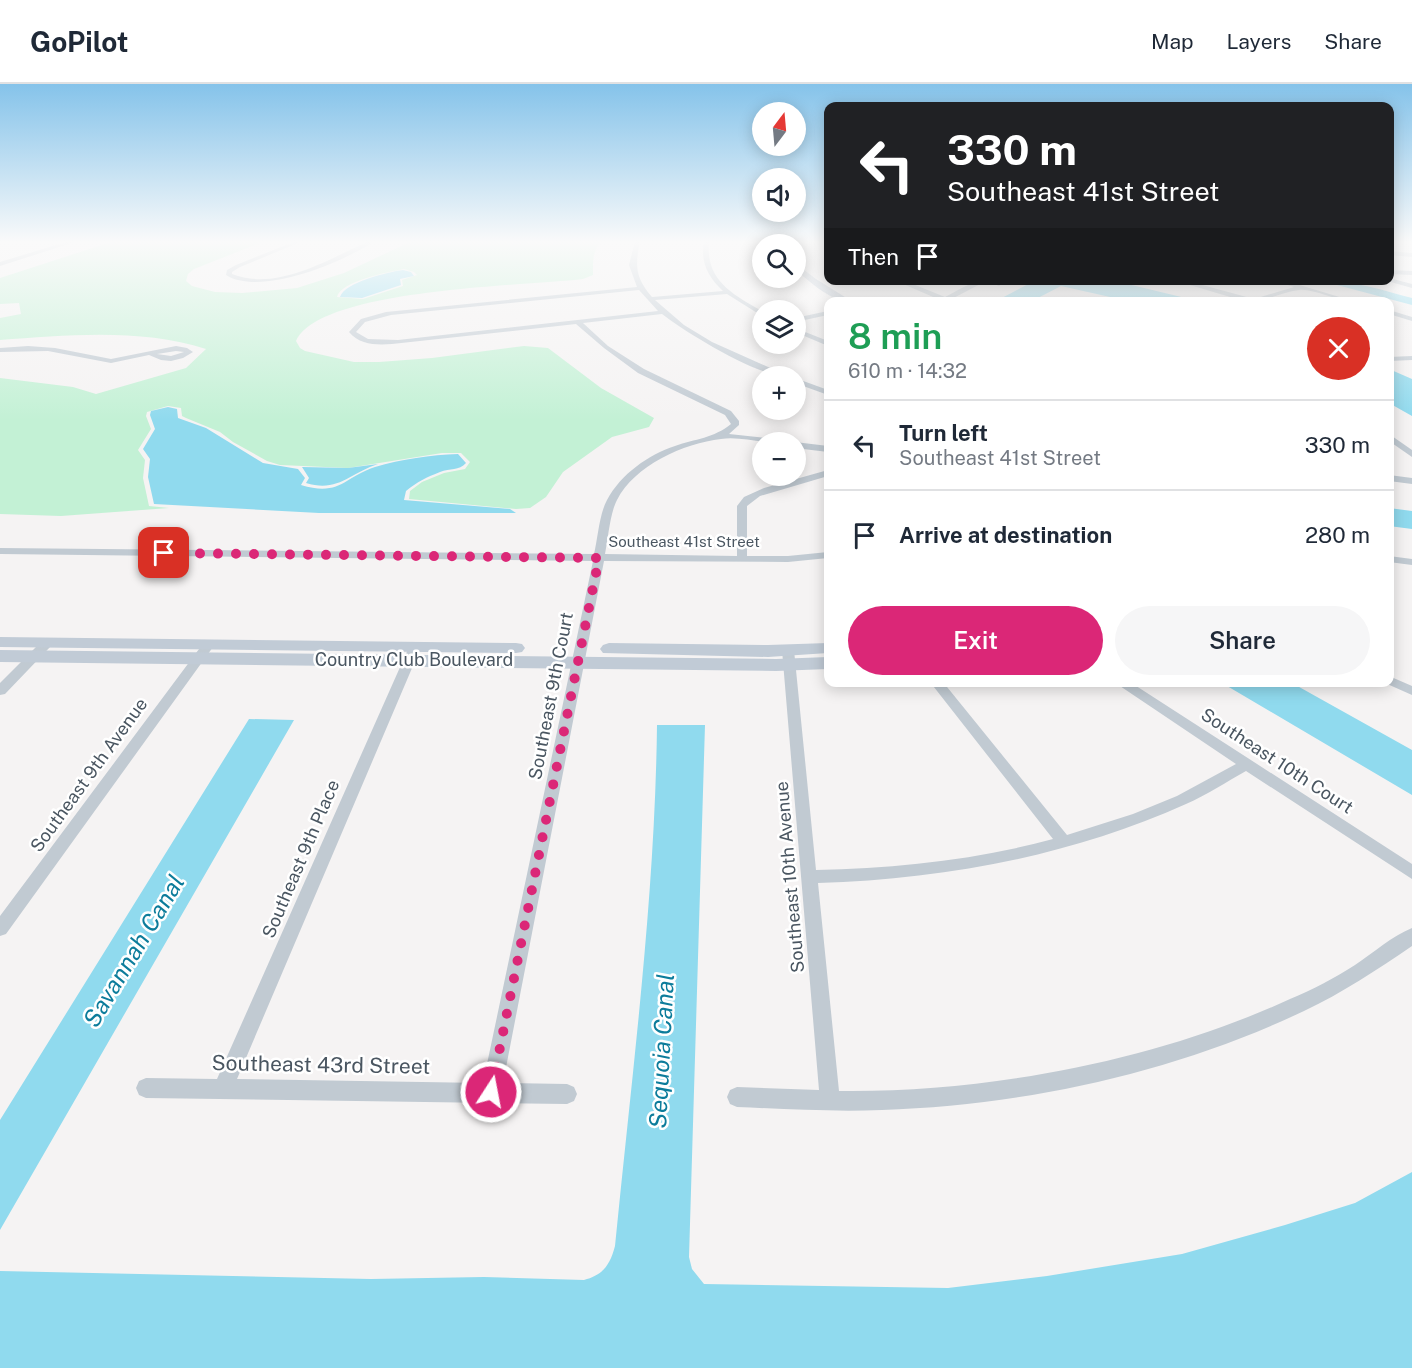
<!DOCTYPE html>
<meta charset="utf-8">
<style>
body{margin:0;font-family:"Public Sans",sans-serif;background:#f6f6f7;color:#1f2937;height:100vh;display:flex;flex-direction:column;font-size:22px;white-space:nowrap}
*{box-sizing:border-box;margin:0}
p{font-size:20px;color:#747a83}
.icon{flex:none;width:33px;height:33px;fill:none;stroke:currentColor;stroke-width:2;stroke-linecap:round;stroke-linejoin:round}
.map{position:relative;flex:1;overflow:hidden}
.details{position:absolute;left:824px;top:213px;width:570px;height:390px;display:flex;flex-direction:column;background:#fff;border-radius:12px;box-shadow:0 3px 15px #0003}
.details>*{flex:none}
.hud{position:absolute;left:824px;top:18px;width:570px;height:183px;border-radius:12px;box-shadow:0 3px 15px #0003;background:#202124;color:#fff;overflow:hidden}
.needle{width:39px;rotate:16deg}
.fabs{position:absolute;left:752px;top:18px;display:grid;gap:12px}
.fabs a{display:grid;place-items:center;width:54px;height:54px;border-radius:50%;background:#fff;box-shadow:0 3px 15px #0003;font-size:30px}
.pin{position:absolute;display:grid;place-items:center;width:51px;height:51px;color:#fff;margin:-26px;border-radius:12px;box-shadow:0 3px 9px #0006}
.me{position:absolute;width:66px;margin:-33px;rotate:11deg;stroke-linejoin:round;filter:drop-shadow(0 0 4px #0008)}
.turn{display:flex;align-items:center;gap:21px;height:126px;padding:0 24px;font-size:27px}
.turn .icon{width:78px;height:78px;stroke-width:2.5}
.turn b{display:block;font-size:42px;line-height:51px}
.then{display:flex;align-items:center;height:57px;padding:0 24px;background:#0003;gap:12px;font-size:22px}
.round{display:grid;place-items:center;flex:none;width:63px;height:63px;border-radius:32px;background:#f6f6f7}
.headline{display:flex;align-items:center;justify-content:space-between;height:102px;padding:0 24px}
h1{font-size:36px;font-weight:600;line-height:45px;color:#1e9e55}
.button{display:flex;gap:12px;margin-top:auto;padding:12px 24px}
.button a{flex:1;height:69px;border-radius:36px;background:#db2777;color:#fff;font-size:24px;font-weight:600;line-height:69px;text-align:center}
.button a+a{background:#f6f6f7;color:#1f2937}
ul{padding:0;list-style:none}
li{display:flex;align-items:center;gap:18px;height:90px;padding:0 24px;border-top:2px solid #e0e1e3}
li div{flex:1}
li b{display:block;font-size:22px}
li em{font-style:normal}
header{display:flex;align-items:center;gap:36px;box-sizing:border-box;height:84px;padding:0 30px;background:#fff;border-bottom:2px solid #e0e1e3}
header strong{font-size:28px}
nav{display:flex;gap:33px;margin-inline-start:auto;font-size:21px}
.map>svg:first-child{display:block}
.green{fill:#c3f1d5;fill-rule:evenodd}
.water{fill:#90daee}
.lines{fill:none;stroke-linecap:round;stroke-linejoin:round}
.minor{fill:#c1cad2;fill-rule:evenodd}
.tertiary{fill:#c1cad2;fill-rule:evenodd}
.secondary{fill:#c1cbd6;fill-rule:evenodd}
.route{stroke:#db2777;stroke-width:10;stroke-dasharray:0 18}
.labels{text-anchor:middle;stroke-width:5;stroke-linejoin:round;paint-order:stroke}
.far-street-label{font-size:15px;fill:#4a5661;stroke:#fff}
.street-label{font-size:18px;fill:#4a5661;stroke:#fff}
.near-street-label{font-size:21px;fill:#4a5661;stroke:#fff}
.near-water-label{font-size:24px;font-style:italic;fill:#0c7c9b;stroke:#fff}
</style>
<header>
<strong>GoPilot</strong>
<nav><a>Map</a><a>Layers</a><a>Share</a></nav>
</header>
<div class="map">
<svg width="1412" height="1284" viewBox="0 0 1412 1284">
<rect width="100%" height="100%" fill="#f5f3f3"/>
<path class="green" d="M114 157H265L194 185 188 190 186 197 192 202 215 208 242 209 297 204 344 189 412 157H602C592 167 593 178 593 191L583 195C527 202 320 204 296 257L300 264 305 267 354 278H379L432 274 524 262 548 264 601 304 654 334 649 343 612 353 563 388 546 413 530 424 516 425 409 415 410 407 422 398 444 389 465 385 470 378 461 369H442L348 384 280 381 267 377 233 358 220 348 186 334 182 332 181 324 168 322 147 328 146 332 151 345 138 366 145 376 143 394 149 422 169 424 61 432 0 430V294L73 303 96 310 186 284 206 265C142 244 67 251 0 256V234L21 230 19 219 0 220V194ZM404 185 414 188 417 191 402 196 403 202 363 215 337 213C341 197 388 188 404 185Z"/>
<path class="water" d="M403 186 411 188 414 192 400 195 401 201 362 214 340 213C345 198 388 188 403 186Z
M1034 197H1115L1198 217H1128L1061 202 1032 217H996Z
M1322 197C1353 196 1382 206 1412 214V221Z
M1389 285 1412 295V332L1389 319Z
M168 323 177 325 178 334 206 344 263 379 298 385 305 394 301 401C340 413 344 393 375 383 401 375 431 371 458 370L466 379C459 387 450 384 440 388 427 393 417 398 406 407L404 416 510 425 516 429H319L154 420 148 393 150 375 143 365 155 345 150 331 151 327Z
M378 380C350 389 338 409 306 399L309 394 302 383 348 384Z
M1389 424 1412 427V445L1389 442Z
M1222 599H1292L1412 666V711Z
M249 635 294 636 0 1146V1036Z
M657 641H705L689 1173 692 1185 704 1200 948 1204 1047 1192 1182 1170 1285 1141 1355 1119 1412 1088V1284H0V1187L371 1195 484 1193 584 1196C603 1191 610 1181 615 1162 632 989 655 815 657 641Z"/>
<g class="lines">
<path class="minor" d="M296 157H303L240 183 232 188V190C277 208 329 175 369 157H375C343 178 261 213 226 191L227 186 236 181Z
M635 157H640C635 182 635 193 652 213L723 207C708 193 700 178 704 157H709C705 196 732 210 762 227V232L727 210 655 216 684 241 712 258 788 292C761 295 685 248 662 230L583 239 608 262 644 285 731 327 739 337V341L729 350 776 355 780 358C761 360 741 352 721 355 684 359 634 382 617 416 610 429 608 455 605 470L737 472V422L744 413 764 404 828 386V392L760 412 747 422V472H788L828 468V474L788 478 604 477 503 999 567 1000 574 1003 577 1010 574 1017 567 1020 146 1014 139 1011 136 1004 139 997 146 994 217 995 409 563 415 559 421 563 237 995 483 999 593 477 0 470V464L594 470C598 454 599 431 607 416 621 390 648 371 675 362 695 355 714 354 731 340L725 331 638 289 604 264 576 240 392 260C376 261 360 261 349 248L361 235 386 228 637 203 629 181ZM639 206 658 227 398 256 368 255 356 248 365 238 391 231Z
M1389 167 1412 169V173L1389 171Z
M1389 186 1412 187V191L1389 190Z
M1389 194 1412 200V204L1387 197Z
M894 196H903L945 213C962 204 983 189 1002 200L999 202 986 197 946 218H937L940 216Z
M1173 196H1184L1254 215 1294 203 1272 196H1283L1356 218C1338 218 1313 204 1299 206 1281 208 1266 218 1247 218Z
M1389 226 1412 233V237L1389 230Z
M828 227V231L795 238V234Z
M795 244 828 257V262L795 248Z
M28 262 55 264 111 275 176 262 187 264 193 268 183 274 171 277 161 276 149 271 111 279 48 267 0 268V264ZM176 267 184 268 171 272 157 270Z
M1412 272V276L1389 277V273Z
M795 294 828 306V311L795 299Z
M1389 350 1412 366V373L1389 357Z
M795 358 828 362V368L795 364Z
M1389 391 1412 394V400L1389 397Z
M1389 472 1412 475V481L1389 478Z
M47 555 51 556 53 559 51 562 5 610 0 611V599L43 556Z
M209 556 215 560 213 563 6 850 0 852V832L205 557Z
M788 562 794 566 816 786C896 784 976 776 1053 755L930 598H943L1067 751 1133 730 1177 712 1236 680 1114 598H1130L1412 780V795L1246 687C1226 698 1207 711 1186 720 1070 772 945 795 818 799L839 1007C986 1009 1156 977 1290 915 1312 906 1335 894 1355 881 1373 869 1392 852 1412 844V862C1377 886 1342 909 1304 927 1173 989 1026 1021 882 1026 834 1028 786 1025 737 1023L730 1020 727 1013 730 1006 737 1003 819 1006 782 566Z
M1389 592 1412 602V611L1385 599 1389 598Z"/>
<path class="tertiary" d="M69 157H78L0 182V178Z"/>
<path class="secondary" d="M795 179 816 195 853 218C831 218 811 199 795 185Z
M0 553 516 559 522 560 525 564 522 568 516 569 0 563Z
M609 559 768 561 828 559V569L768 573 603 569 600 565 603 561Z
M0 566 776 575 828 573V585L776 587 0 578Z"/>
</g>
<linearGradient id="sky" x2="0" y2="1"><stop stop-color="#85c3ea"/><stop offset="0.47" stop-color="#fafafa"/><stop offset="1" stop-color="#fafafa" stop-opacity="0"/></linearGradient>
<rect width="1412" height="336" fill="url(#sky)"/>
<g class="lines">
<path class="route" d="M164 469 599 474 491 1008"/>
</g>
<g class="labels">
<g class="far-street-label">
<text x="684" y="463">Southeast 41st Street</text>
</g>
<g class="street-label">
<text x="414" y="582">Country Club Boulevard</text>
<text transform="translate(551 612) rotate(-79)" y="6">Southeast 9th Court</text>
<text transform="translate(1277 677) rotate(33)" y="6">Southeast 10th Court</text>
<text transform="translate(89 691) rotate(-54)" y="6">Southeast 9th Avenue</text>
<text transform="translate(301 775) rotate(-67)" y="6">Southeast 9th Place</text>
<text transform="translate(790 793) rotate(-95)" y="6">Southeast 10th Avenue</text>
</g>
<g class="near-street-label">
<text transform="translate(321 981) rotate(1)" y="7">Southeast 43rd Street</text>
</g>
<g class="near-water-label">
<text transform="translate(134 867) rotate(-59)" y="8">Savannah Canal</text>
<text transform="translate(662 967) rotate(-87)" y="8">Sequoia Canal</text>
</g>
</g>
</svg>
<div class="fabs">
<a><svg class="needle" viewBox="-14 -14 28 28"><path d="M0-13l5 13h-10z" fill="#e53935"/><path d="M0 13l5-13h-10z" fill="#747a83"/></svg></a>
<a><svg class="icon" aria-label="sound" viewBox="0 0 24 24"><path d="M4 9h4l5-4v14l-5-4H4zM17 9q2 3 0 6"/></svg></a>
<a><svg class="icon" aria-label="search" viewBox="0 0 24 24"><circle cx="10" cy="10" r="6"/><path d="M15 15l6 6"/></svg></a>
<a><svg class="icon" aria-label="layers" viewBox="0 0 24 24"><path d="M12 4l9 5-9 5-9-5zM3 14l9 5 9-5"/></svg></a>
<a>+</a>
<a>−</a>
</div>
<div class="pin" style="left:164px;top:469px;background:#d93025"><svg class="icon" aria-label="arrive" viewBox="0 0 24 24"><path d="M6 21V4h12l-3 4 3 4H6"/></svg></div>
<svg class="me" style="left:491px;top:1008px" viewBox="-20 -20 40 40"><circle r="17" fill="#db2777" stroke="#fff" stroke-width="3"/><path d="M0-11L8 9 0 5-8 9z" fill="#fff"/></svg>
<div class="hud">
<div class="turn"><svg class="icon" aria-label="left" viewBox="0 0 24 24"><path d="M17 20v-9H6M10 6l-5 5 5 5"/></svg><div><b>330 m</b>Southeast 41st Street</div></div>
<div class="then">Then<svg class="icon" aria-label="arrive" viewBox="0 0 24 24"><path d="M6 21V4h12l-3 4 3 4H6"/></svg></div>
</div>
<section class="details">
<div class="headline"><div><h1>8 min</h1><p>610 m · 14:32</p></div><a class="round" style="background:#d93025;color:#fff"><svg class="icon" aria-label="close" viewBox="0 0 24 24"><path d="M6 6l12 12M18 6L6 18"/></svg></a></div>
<ul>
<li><svg class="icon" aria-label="left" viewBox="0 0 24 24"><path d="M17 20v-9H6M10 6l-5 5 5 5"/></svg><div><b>Turn left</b><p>Southeast 41st Street</p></div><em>330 m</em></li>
<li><svg class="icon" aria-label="arrive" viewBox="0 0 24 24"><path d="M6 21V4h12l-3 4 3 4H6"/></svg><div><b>Arrive at destination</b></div><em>280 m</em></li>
</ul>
<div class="button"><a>Exit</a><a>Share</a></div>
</section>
</div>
